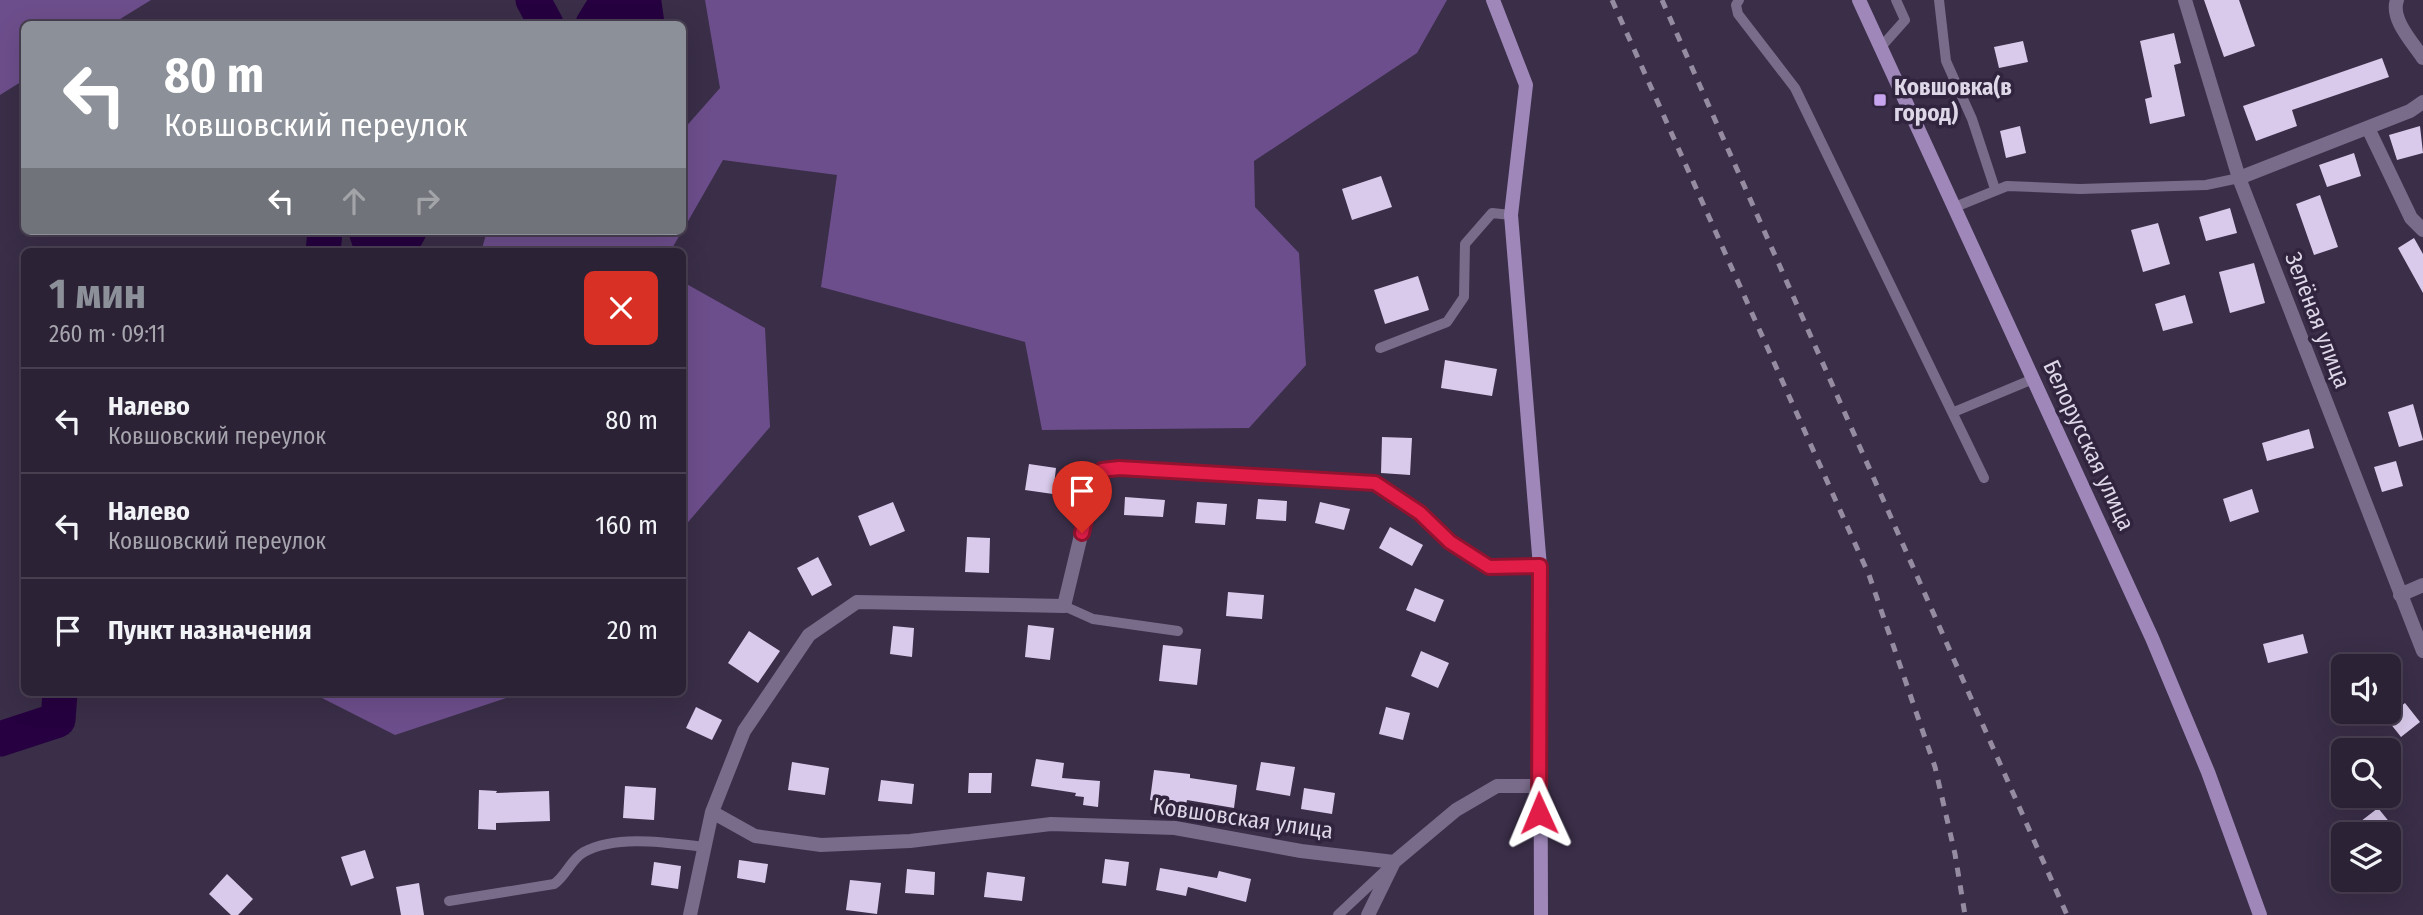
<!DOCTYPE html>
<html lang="ru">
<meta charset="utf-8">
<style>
body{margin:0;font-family:"Fira Sans Condensed",sans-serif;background:#342a3e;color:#f1f3f6;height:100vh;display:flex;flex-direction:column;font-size:26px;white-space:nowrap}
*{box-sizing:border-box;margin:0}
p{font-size:23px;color:#a6a4ad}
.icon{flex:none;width:38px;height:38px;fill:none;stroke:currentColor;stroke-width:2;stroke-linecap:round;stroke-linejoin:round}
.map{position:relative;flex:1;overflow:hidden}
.details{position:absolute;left:21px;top:248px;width:665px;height:448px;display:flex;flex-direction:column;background:#2c2236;border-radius:10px;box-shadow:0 7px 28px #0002,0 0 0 2px #483f51}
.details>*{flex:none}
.hud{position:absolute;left:21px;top:21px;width:665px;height:214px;border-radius:10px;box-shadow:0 7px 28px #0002,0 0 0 2px #483f51;background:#8c9099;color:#fff;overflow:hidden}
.buttons{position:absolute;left:2331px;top:654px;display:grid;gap:14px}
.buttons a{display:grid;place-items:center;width:70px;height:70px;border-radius:10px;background:#2c2236;box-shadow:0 7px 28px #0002,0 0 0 2px #483f51;font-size:35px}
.pin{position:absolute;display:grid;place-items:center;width:60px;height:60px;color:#fff;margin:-72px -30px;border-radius:50% 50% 50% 0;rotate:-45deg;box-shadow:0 0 7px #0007}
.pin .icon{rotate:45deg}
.me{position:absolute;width:77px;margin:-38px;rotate:359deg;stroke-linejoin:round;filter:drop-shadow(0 0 5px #0008)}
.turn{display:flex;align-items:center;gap:24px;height:147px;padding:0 28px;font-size:32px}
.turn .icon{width:91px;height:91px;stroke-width:2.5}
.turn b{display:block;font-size:49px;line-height:60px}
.lanes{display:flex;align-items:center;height:66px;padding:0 28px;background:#0003;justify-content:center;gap:35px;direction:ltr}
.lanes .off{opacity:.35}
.round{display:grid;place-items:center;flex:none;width:74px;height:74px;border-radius:10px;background:#342a3e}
.overview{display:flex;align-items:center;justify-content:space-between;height:119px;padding:0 28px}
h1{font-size:42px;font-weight:700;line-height:52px;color:#8c9099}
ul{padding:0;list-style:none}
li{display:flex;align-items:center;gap:21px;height:105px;padding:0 28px;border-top:2px solid #483f51}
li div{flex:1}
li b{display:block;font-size:26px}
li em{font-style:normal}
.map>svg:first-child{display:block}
.green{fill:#6d4e8c}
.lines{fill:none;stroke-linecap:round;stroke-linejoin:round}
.river{stroke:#260040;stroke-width:35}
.building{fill:#d9caeb}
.lane{stroke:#796b8a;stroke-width:10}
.street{stroke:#796b8a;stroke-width:14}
.secondary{stroke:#9f88b9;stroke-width:14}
.rail{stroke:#958ca1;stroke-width:5;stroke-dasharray:9 9;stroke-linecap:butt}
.route-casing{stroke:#92132f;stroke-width:18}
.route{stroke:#e11d48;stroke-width:12}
.poi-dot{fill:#c8a6ef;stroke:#30243e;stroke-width:2.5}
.labels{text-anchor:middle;stroke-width:7;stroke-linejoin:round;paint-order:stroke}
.poi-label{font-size:23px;font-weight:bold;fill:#ded7e8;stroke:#30243e;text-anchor:start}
.street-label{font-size:23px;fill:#ded7e8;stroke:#30243e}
</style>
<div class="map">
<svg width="2423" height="915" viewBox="0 0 2423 915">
<rect width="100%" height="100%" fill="#3a2e48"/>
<path class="green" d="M0 0H151L112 24H24V80L0 95Z
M705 0H1447L1417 53 1254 161 1255 207 1299 253 1306 365 1249 428 1042 430 1025 342 821 287 837 175 723 160 683 230V130L720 88Z
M487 231H682L670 252H481Z
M683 282 765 328 770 427 683 528Z
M312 693H521L395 735Z"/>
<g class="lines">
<path class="river" d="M533 0 546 24
M593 24 606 3H644L647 24
M366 231 369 240 382 252
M323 252 325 231
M397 252 409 231
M0 739 58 720 60 693"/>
</g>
<path class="building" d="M2204 0H2239L2255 46 2224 57Z
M2174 33 2181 63 2174 65 2185 116 2150 124 2145 99 2152 97 2140 41Z
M2023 41 2028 62 1999 68 1994 47Z
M2382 58 2389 77 2292 110 2297 126 2256 141 2243 106Z
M2020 126 2026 153 2006 158 2000 131Z
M2420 126 2423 153 2397 160 2389 135Z
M2354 153 2361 176 2327 187 2319 165Z
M1381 176 1392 207 1352 220 1342 189Z
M2320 195 2338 247 2314 255 2296 204Z
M2230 208 2237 233 2206 241 2199 217Z
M2158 223 2170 264 2143 272 2131 230Z
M2414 238 2423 254V293L2398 248Z
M2254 263 2265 303 2230 313 2219 272Z
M1418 276 1429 310 1385 324 1374 290Z
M2185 295 2193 323 2163 331 2155 304Z
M1445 360 1497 369 1492 396 1441 388Z
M2413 404 2423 440 2399 447 2388 412Z
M2309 429 2314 448 2267 461 2262 443Z
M1382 437 1412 438 1410 475 1381 473Z
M2396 461 2403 486 2382 492 2374 467Z
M1029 464 1056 468 1053 494 1025 490Z
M2252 489 2259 512 2230 522 2223 499Z
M1125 497 1165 500 1163 517 1124 515Z
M1258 499 1287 501 1286 521 1256 519Z
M893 502 905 531 870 546 858 516Z
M1197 502 1227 504 1225 525 1195 523Z
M1320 502 1350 509 1344 530 1315 523Z
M1390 527 1423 545 1412 566 1379 548Z
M967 537 990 538 989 573 965 572Z
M818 557 832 585 812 596 797 568Z
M1415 588 1444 600 1435 622 1406 610Z
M1228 592 1264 595 1262 619 1226 616Z
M1028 625 1054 628 1050 660 1025 657Z
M893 626 914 628 912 657 890 654Z
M749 631 780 651 758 683 728 663Z
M2303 634 2308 653 2268 663 2263 644Z
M1163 645 1201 649 1197 685 1159 681Z
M1421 651 1449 663 1438 688 1411 676Z
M2405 703 2420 722 2401 737 2386 718Z
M696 707 722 720 712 740 686 728Z
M1386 707 1410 713 1403 740 1379 734Z
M1036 759 1064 763 1062 778 1100 781 1098 807 1083 805 1084 797 1075 796 1076 793 1031 786Z
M792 762 829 768 825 795 788 790Z
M1261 762 1295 767 1290 796 1256 790Z
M1154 770 1190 774V778L1237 785 1234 808 1187 800 1186 805 1150 800Z
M969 773H992L991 793H968Z
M881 780 914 784 912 804 878 801Z
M625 786 656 788 654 820 623 818Z
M1304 788 1335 793 1332 814 1301 809Z
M479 790 497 791 496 793 549 791 550 821 496 823V830L478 829Z
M2378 808 2391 824 2376 835H2343Z
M365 850 374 878 351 886 341 857Z
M1105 859 1129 862 1126 886 1102 883Z
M739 860 768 864 765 883 737 878Z
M654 862 681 866 678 889 651 885Z
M1160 868 1217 878 1219 871 1251 879 1246 902 1188 887 1186 896 1156 890Z
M907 869 935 872 934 895 905 893Z
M987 872 1025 877 1022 901 984 897Z
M227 874 253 899 238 915H231L209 894Z
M850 880 881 883 877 914 846 910Z
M419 883 424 915H401L396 887Z"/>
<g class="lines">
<path class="lane" d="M1739 0 1736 5 1738 14 1795 88 1984 478
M1939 0 1946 61 1972 119 1995 189
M1881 47 1905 20 1896 0
M1955 207 2007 186 2080 189 2206 185 2239 178
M1380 348 1447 322 1464 297 1465 244 1492 213 1511 215
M1954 412 2033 379
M1064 606 1093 619 1178 631
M449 901 554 884C566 876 571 859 584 852 617 834 669 843 705 847
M1338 915 1387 869"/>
<path class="street" d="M2185 0 2239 178 2423 651
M2397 0C2390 19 2413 43 2423 58
M2368 128 2411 218 2423 230
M2239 178 2410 111 2423 102
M2400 595 2423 585
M712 812 755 836 821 845 910 841 1051 824 1175 828 1301 851 1394 862 1456 810 1497 786H1539
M690 915 712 812 744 731 809 635 857 602 1064 606 1093 485 1103 470 1119 468 1375 483 1420 513 1450 543 1489 567H1540
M1368 915 1394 862"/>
<path class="secondary" d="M1493 0 1526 85 1511 215 1540 567 1541 915
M1859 0 2152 638 2208 772 2260 915"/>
<path class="rail" d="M1612 0 1869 575 1935 767 1955 854 1965 915
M1662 0 2067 915"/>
</g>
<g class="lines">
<g class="route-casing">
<path id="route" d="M1082 533 1093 485 1102 470 1119 468 1375 483 1420 513 1450 542 1489 567 1540 566 1539 813"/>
</g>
<use href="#route" class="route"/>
</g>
<rect class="poi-dot" x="1873" y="93" width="14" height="14" rx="3.5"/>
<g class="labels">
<g class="poi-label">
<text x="1894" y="95">Ковшовка(в<tspan x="1894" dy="26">город)</tspan></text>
</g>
<g class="street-label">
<text transform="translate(2318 320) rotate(69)" y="8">Зелёная улица</text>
<text transform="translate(2089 445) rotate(65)" y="8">Белорусская улица</text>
<text transform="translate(1243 818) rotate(8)" y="8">Ковшовская улица</text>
</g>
</g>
</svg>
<div class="buttons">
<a><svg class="icon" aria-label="sound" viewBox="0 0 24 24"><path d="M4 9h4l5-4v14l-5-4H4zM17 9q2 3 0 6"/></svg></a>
<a><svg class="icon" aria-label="search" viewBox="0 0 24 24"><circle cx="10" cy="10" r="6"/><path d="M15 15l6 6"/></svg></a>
<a><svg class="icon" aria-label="layers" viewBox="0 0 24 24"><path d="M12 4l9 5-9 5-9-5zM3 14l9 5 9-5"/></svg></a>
</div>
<div class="pin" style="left:1082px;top:533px;background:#d93025"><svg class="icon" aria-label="arrive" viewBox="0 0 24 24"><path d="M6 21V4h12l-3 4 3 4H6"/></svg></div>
<svg class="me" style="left:1539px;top:813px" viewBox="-20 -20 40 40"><path d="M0-17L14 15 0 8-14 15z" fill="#e11d48" stroke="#fff" stroke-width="4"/></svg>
<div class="hud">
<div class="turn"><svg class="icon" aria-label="left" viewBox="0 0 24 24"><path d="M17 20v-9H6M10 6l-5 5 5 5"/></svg><div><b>80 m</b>Ковшовский переулок</div></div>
<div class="lanes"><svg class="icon" aria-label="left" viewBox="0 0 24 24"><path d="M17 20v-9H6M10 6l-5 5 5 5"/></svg><svg class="icon off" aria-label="ahead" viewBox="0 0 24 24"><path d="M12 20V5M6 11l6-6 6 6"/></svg><svg class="icon off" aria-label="right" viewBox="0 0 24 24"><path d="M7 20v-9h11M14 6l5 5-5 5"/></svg></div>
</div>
<section class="details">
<div class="overview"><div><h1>1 мин</h1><p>260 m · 09:11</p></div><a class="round" style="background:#d93025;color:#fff"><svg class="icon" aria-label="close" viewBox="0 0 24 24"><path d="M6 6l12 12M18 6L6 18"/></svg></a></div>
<ul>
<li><svg class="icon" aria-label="left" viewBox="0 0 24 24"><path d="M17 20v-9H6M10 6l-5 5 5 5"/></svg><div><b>Налево</b><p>Ковшовский переулок</p></div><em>80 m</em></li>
<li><svg class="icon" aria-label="left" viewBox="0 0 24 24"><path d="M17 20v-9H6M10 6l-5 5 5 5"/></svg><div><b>Налево</b><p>Ковшовский переулок</p></div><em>160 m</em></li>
<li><svg class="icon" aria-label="arrive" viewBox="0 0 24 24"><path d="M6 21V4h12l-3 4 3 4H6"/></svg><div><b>Пункт назначения</b></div><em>20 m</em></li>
</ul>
</section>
</div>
